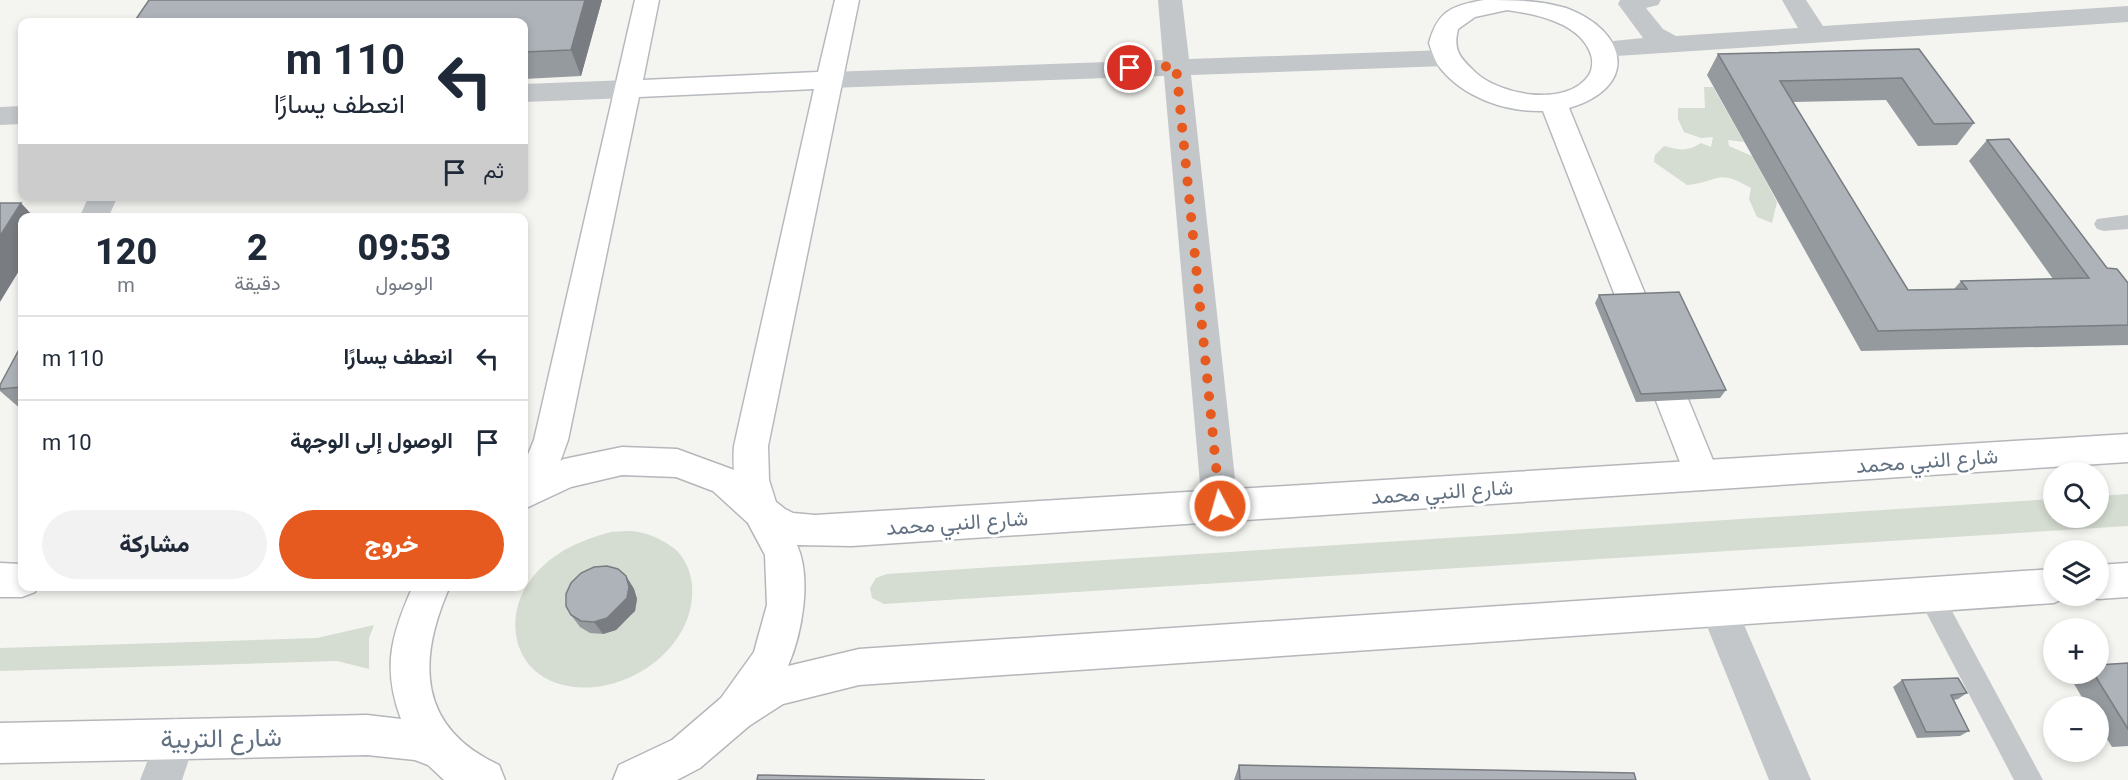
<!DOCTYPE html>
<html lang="ar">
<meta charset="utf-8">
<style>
body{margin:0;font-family:Roboto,Vazirmatn,sans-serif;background:#f2f2f3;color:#1f2937;direction:rtl;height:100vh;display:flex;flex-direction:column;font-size:22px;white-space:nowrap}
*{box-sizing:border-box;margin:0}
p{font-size:20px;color:#747a83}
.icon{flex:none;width:33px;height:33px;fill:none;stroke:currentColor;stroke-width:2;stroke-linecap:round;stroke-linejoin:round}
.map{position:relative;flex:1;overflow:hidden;direction:ltr}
.panel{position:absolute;left:18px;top:213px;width:510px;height:378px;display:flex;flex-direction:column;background:#fff;border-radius:12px;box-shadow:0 3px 9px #0003;direction:rtl}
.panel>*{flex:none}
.hud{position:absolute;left:18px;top:18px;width:510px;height:183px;border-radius:12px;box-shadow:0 3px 9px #0003;direction:rtl;background:#fff;color:#1f2937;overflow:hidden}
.tools{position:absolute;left:2043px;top:462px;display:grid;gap:12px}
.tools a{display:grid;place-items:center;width:66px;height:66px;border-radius:50%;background:#fff;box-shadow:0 3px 9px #0003;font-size:30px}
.pin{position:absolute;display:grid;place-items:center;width:51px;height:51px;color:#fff;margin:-26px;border:3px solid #fff;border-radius:50%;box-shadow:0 2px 6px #0007}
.me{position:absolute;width:66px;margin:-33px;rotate:354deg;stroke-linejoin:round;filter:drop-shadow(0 0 4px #0008)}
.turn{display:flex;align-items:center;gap:21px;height:126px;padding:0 24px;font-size:27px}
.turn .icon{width:78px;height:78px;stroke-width:2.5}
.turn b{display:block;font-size:42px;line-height:51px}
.then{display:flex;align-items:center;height:57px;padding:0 24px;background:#0003;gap:12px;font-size:22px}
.eta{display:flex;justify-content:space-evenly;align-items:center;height:102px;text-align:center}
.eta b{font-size:36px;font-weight:800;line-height:42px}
.button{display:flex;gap:12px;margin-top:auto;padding:12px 24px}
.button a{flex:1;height:69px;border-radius:36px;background:#e65a1f;color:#fff;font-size:24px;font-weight:800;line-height:69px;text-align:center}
.button a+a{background:#f2f2f3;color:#1f2937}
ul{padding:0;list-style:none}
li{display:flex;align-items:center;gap:18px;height:84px;padding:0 24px;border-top:2px solid #e0e1e3}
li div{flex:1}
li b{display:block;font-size:22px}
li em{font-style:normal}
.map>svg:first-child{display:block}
.green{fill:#d5dcd1;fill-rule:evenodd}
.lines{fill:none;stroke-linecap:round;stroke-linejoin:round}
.secondary-casing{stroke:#b6babe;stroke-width:3}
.highway-casing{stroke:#b4b7ba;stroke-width:3}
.lane{fill:#c4c7ca;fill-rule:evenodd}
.street{fill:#c4c7ca;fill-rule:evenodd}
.secondary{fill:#fff;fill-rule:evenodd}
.highway{fill:#fff;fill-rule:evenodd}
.wall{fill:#959a9f}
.shaded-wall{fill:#797d82}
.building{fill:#adb3b9;stroke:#797d82;stroke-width:1.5}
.route{stroke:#e65a1f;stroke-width:10;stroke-dasharray:0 18}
.labels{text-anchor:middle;stroke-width:6;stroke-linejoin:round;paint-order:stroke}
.street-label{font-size:21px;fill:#637282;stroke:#fff}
.near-street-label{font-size:26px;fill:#637282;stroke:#fff}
</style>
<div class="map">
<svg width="2128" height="780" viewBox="0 0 2128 780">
<rect width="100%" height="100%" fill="#f4f5f0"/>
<path class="green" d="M1704 87H1713L1744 142 1728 140 1729 146 1752 156 1777 202 1772 223 1757 217 1749 199 1751 188C1716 168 1722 181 1687 185L1654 162 1655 155 1664 146C1679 150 1687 152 1701 143L1711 147 1713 137 1701 138 1684 132 1678 119V108H1705Z
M2128 494V526L884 604 872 598 870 588 876 578 887 574 2053 499 2054 518H2098L2099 496Z
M611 532C620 532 630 530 638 532 652 534 664 541 675 549 685 558 691 572 692 585 697 648 626 697 568 686 511 676 500 613 536 573 557 550 582 540 611 532ZM635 611C620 631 591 645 575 618Z
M374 625 369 638V669L337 661 0 671V648L317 638Z"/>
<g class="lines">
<g class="secondary-casing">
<path id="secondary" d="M635 0H659L643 80 818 72 835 0H859L768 446 769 480 779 512 774 523 761 527 748 523C736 498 732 474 734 446L814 89 639 97 568 440C559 464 551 496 524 504V464L534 440Z
M1484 0C1512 0 1539 0 1566 8 1628 31 1640 87 1569 108L1719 475 1714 485 1702 490 1690 485 1685 475 1543 111C1506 112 1465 98 1441 69 1435 62 1432 52 1429 43 1438 10 1452 6 1484 0ZM1507 10C1535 14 1578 22 1590 52 1593 59 1593 68 1589 75 1567 108 1499 95 1475 72 1459 57 1453 50 1458 29L1475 17Z"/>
</g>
<g class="highway-casing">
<path id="highway" d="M2128 434V462L852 546 797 545C812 578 802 634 788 666L859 649 2054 569V596H2068L2054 603 859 685 783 704 749 726 700 768 677 780H613L619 765 672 740 721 698 754 652 767 605 765 555 748 523 713 491 676 477 622 475 571 487 524 509V478L564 459 622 447 677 449 737 471 785 509 793 513 815 515Z
M0 563 22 564V586H37L35 592 22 597H0Z
M2128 563V597L2098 599 2090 596H2098V565Z
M413 586H450C417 660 417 727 499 765L505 780H444L428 765 415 760 367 755 0 763V723L367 715 401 719C382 668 391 635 413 586Z"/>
</g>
<path class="lane" d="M2128 215V229L2104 231 2097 229 2094 224 2097 219Z
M1930 584 1939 587 2043 780H2014L1917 595 1921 587Z"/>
<path class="street" d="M1158 0H1182L1189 59 1446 50 1455 52 1459 58 1455 64 1446 66 1191 75 1238 506 1233 517 1220 521 1207 517 1202 506 1164 76 829 88 820 86 816 80 820 74 829 72 1163 60Z
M1620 0H1661L1658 5 1646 8 1663 29 1676 36 1798 28 1782 0H1806L1823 26 2128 6V22L1602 57 1593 55 1589 49 1593 43 1643 38 1618 4Z
M628 80 637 83 641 89 637 95 628 98 524 102V84Z
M22 106V124L0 125V107Z
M89 196H118L108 218H79Z
M1719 592 1732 597 1811 780H1769L1700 609 1706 597Z
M176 718 190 724 196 738 182 780H140L162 724Z"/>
<use href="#secondary" class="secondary"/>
<use href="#highway" class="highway"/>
</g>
<path class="wall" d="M149 0H602L581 76 524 79V22Z
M1919 49 1974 123 1957 145 1918 146 1886 100 1793 102 1908 290 1954 289 1961 281 2053 279 1969 161 1987 140 2107 268 2128 283V345L1861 351 1707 75 1718 54Z
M1599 295 1726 390 1720 398 1636 402 1595 303Z
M22 344V410L0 391V385Z
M626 576 634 589 637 599 635 611 616 630 603 634 590 633 580 627 571 615Z
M2128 663V746L2112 747 2098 725V706H2087L2070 677 2076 674H2098Z
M1902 680 1967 693 1958 699 1954 700 1969 731 1960 736 1917 738 1893 687Z
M1239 765 1636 780H1234Z"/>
<path class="shaded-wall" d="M585 0H602L581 76 571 50Z
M21 203 35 218H22V266L0 302V236Z
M626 576 634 589 637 599 635 611 616 630 603 634 594 622Z"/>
<path class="building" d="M149 0H585L571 50 524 52V22H134Z
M1919 49 1974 123 1934 124 1902 78 1780 81 1908 290 1967 289 1961 281 2089 278 1987 140 2009 139 2107 268 2117 269 2128 283V325L1878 331 1718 54Z
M0 203H21L0 236Z
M1679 292 1726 390 1641 394 1599 295Z
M22 344V387L0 389V385Z
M607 566 618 569 626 576 629 587 627 598 607 618 594 622 581 621 571 615 566 606V594L571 583 581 573 594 567Z
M2128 663V729L2094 674H2098V665Z
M1958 678 1967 693 1951 695 1969 731 1926 732 1902 680Z
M1239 765 1634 773 1636 780H1240Z
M758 775 985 780H757Z"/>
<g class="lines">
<path class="route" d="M1130 68 1176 66 1220 506"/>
</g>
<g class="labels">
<g class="street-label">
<text transform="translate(1927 461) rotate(-4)" y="7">شارع النبي محمد</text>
<text transform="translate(1442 492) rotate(-4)" y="7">شارع النبي محمد</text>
<text transform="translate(957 523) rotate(-4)" y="7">شارع النبي محمد</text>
</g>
<g class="near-street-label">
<text transform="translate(221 738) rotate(-1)" y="9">شارع التربية</text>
</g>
</g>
</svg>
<div class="tools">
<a><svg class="icon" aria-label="search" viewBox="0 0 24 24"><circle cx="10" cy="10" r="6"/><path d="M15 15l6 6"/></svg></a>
<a><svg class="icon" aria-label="layers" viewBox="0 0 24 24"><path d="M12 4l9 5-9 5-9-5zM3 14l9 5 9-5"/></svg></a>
<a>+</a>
<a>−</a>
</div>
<div class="pin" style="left:1130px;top:68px;background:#d93025"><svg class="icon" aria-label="arrive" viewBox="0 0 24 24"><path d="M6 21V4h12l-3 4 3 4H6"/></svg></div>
<svg class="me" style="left:1220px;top:506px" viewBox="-20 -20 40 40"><circle r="17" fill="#e65a1f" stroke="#fff" stroke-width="3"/><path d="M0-11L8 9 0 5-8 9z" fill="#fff"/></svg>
<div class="hud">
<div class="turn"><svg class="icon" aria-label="left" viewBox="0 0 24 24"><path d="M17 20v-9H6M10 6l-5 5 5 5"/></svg><div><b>110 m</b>انعطف يسارًا</div></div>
<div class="then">ثم<svg class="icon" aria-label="arrive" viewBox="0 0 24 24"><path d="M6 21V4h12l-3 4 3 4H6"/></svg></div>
</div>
<section class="panel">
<div class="eta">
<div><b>09:53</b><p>الوصول</p></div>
<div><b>2</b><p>دقيقة</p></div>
<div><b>120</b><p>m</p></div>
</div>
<ul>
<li><svg class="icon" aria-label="left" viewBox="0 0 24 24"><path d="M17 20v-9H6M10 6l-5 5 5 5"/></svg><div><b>انعطف يسارًا</b></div><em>110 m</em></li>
<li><svg class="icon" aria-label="arrive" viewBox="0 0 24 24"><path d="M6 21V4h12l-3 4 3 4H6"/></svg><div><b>الوصول إلى الوجهة</b></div><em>10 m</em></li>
</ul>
<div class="button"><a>خروج</a><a>مشاركة</a></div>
</section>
</div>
